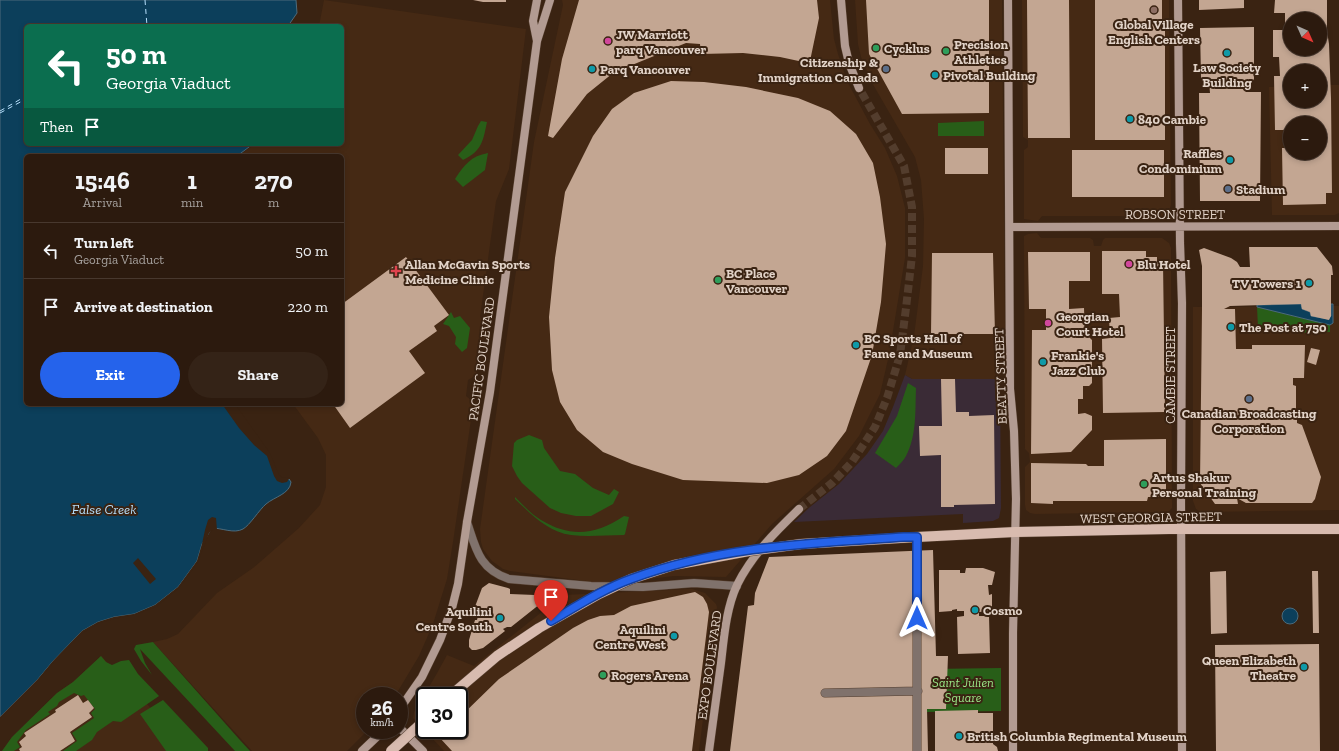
<!DOCTYPE html>
<meta charset="utf-8">
<style>
body{margin:0;font-family:"Zilla Slab",serif;background:#342317;color:#f1f3f6;height:100vh;display:flex;flex-direction:column;font-size:15px;white-space:nowrap}
*{box-sizing:border-box;margin:0}
p{font-size:13px;color:#a6a19e}
.icon{flex:none;width:22px;height:22px;fill:none;stroke:currentColor;stroke-width:2;stroke-linecap:round;stroke-linejoin:round}
.map{position:relative;flex:1;overflow:hidden}
.sheet{position:absolute;left:24px;top:154px;width:320px;height:252px;display:flex;flex-direction:column;background:#2c1a0e;border-radius:6px;box-shadow:0 2px 6px #0003,0 0 0 1px #48382e}
.sheet>*{flex:none}
.hud{position:absolute;left:24px;top:24px;width:320px;height:122px;border-radius:6px;box-shadow:0 2px 6px #0003,0 0 0 1px #48382e;background:#0b6e4f;color:#fff;overflow:hidden}
.needle{width:26px;rotate:135deg}
.tools{position:absolute;left:1283px;top:12px;display:grid;gap:8px}
.tools a{display:grid;place-items:center;width:44px;height:44px;border-radius:50%;background:#2c1a0e;box-shadow:0 2px 6px #0003,0 0 0 1px #48382e;font-size:20px}
.speed{position:absolute;left:356px;top:687px;display:flex;gap:8px;font-size:20px;font-weight:700;text-align:center}
.speed>*{display:grid;place-content:center;width:52px;height:52px;border-radius:50%;background:#2c1a0e;box-shadow:0 2px 6px #0003,0 0 0 1px #48382e;line-height:1}
.speed small{font-size:10px;font-weight:400}
.speed .limit{border:2px solid #111;border-radius:6px;background:#fff;color:#111}
.pin{position:absolute;display:grid;place-items:center;width:34px;height:34px;color:#fff;margin:-41px -17px;border-radius:50% 50% 50% 0;rotate:-45deg;box-shadow:0 0 4px #0007}
.pin .icon{rotate:45deg}
.me{position:absolute;width:44px;margin:-22px;rotate:0deg;stroke-linejoin:round;filter:drop-shadow(0 0 3px #0008)}
.turn{display:flex;align-items:center;gap:14px;height:84px;padding:0 16px;font-size:18px}
.turn .icon{width:52px;height:52px;stroke-width:2.5}
.turn b{display:block;font-size:28px;line-height:34px}
.then{display:flex;align-items:center;height:38px;padding:0 16px;background:#0003;gap:8px;font-size:15px}
.eta{display:flex;justify-content:space-evenly;align-items:center;height:68px;text-align:center}
.eta b{font-size:24px;font-weight:700;line-height:28px}
.cta{display:flex;gap:8px;margin-top:auto;padding:8px 16px}
.cta a{flex:1;height:46px;border-radius:24px;background:#2563eb;color:#fff;font-size:16px;font-weight:700;line-height:46px;text-align:center}
.cta a+a{background:#342317;color:#f1f3f6}
ul{padding:0;list-style:none}
li{display:flex;align-items:center;gap:12px;height:56px;padding:0 16px;border-top:1px solid #48382e}
li div{flex:1}
li b{display:block;font-size:15px}
li em{font-style:normal}
.map>svg:first-child{display:block}
.built{fill:#452914;fill-rule:evenodd}
.industrial{fill:#3a2b36}
.green{fill:#285e18}
.water{fill:#0c3f5b;stroke:#4c6b7c}
.pier{fill:#3a2312}
.lines{fill:none;stroke-linecap:round;stroke-linejoin:round}
.ferry{stroke:#b6dffc;stroke-width:1;stroke-dasharray:5 4;stroke-linecap:butt}
.building{fill:#c3a692;fill-rule:evenodd}
.secondary-tunnel{stroke:#533d2d;stroke-width:8;stroke-dasharray:8 4;stroke-linecap:butt}
.street-casing{stroke:#553f2f;stroke-width:9}
.secondary-casing{stroke:#553f2f;stroke-width:9}
.primary-casing{stroke:#553f2f;stroke-width:11}
.street{stroke:#80726c;stroke-width:8}
.secondary{stroke:#b29b92;stroke-width:8}
.primary{stroke:#d8bbaf;stroke-width:10}
.primary-bridge-casing{stroke:#553f2f;stroke-width:11;stroke-linecap:butt}
.primary-bridge{stroke:#d8bbaf;stroke-width:10}
.route-casing{stroke:#184099;stroke-width:10}
.route{stroke:#2563eb;stroke-width:7}
.education-dot{fill:#8d6e63;stroke:#3a2312;stroke-width:1.5}
.hotel-dot{fill:#d1479c;stroke:#3a2312;stroke-width:1.5}
.leisure-dot{fill:#2e9e5b;stroke:#3a2312;stroke-width:1.5}
.culture-dot{fill:#0f9aa8;stroke:#3a2312;stroke-width:1.5}
.service-dot{fill:#5c6f8a;stroke:#3a2312;stroke-width:1.5}
.health-dot{fill:#e0444e;stroke:#3a2312;stroke-width:1.5}
.labels{text-anchor:middle;stroke-width:4;stroke-linejoin:round;paint-order:stroke}
.poi-label{font-size:13px;font-weight:bold;fill:#e2d3c8;stroke:#3a2312;text-anchor:start}
.street-label{font-size:13px;fill:#e2d3c8;stroke:#3a2312}
.park-label{font-size:13px;font-style:italic;fill:#9ae687;stroke:#3a2312}
.water-label{font-size:14px;font-style:italic;fill:#b6dffc;stroke:#3a2312}
</style>
<div class="map">
<svg width="1339" height="751" viewBox="0 0 1339 751">
<rect width="100%" height="100%" fill="#3a2312"/>
<path class="built" d="M324 0 526 29 509 169 496 201 480 317 484 326 478 370 475 376 468 380 466 396 472 401 473 406 453 542 447 579 433 624 419 656 395 696H365V730H368L347 751H252L153 642 167 639 178 634 217 593 253 568 299 528 320 505 326 487V455L318 438 293 404H342V156H238L255 144H342V26H319Z
M562 0H830L834 39 838 54 847 81 870 124 885 148 897 176 905 208V258L889 355 880 394 859 436 834 469 772 524 726 577 674 576 608 584 510 571 503 569 492 561 483 549 481 542 480 529 534 142 563 5Z
M855 0H1002L1005 334 1000 379H912L905 375 914 336 923 266 924 219 921 180 915 157 871 81 861 57 858 44Z
M1022 0H1169L1171 205 1169 211 1165 214 1162 216H1042L1038 221 1024 219V150L1028 147V140L1023 137Z
M1320 85H1339V213L1335 215H1272L1269 87 1290 86V101H1320ZM1290 123H1320V153H1290Z
M1037 233 1041 238H1090L1093 240 1094 246H1101L1103 240 1105 238H1162L1169 243 1171 248 1172 503V508L1169 511 1164 512 1035 514 1030 513 1026 510 1025 505V467L1030 462 1029 453 1025 449 1024 244V236L1028 234Z
M1339 306V510L1205 512 1199 511 1196 509 1193 501V307Z
M692 589 705 593 716 604 717 607 699 751H444L415 720 413 718 414 712 436 675 447 655 474 666 563 595ZM425 696H459V730H425Z
M101 656 192 751H2L12 737 57 693 73 682Z"/>
<path class="industrial" d="M905 375 912 379H1000L1001 508 999 518 993 521 963 523V514L794 522 810 507 839 484 867 454 883 431 893 407Z"/>
<path class="green" d="M481 121 487 122C483 141 482 151 463 160L458 155 472 140 478 126Z
M984 121V136H938V123Z
M488 153 485 170 463 187 455 179C464 165 471 156 488 153Z
M1257 307 1330 325V332L1296 333V327L1258 328Z
M451 312 454 318 460 316 470 328 467 348 462 352 455 344 456 337 449 326 443 324Z
M908 383 916 388C915 410 917 435 906 456 904 460 900 464 896 468L875 453 897 416Z
M529 435 542 440 544 448 560 471 575 474 593 488 609 495 614 489 619 492 613 504 591 516H576L561 513 550 508 522 483 517 476 512 466 514 443 517 440Z
M515 497C523 505 531 514 541 520 571 538 595 535 624 516L629 517 625 534 624 535C606 535 588 537 571 535 548 532 531 514 515 499Z
M153 642 239 739 250 751H235L140 649 145 663 152 675 141 661 134 649 136 645Z
M101 656 106 662 112 665 121 661 129 660 138 674 159 696 121 722 113 721 97 732 92 740 76 751H63L77 741 72 733 94 718 91 713 95 709 84 695 81 696 74 693 59 702 57 706 48 712 50 714 26 730 17 742 20 747 14 751H2L12 737 57 693 73 682Z
M1001 668V711L925 712 930 669Z
M163 700 208 748V751H166L140 714Z"/>
<path class="water" d="M0 0H296L297 13 288 26H26V144H253L237 156H26V404H233L269 454 277 476 282 480 289 479 291 482C290 494 274 497 266 504 259 510 250 525 243 529 234 534 222 528 212 528L202 544 197 561 178 587 155 605 134 614 114 617 98 622 82 631 53 661 38 679 0 717Z
M1301 304 1302 309 1310 312 1311 316 1328 319 1331 316V304H1333V323L1330 325 1257 307V305Z
M1282 616a8 8 0 1 1 16 0a8 8 0 1 1-16 0Z"/>
<path class="pier" d="M222 404H235L270 453 279 475 283 478 290 477 287 482 282 483 277 481 274 476 267 456 254 445 239 428Z
M212 517 216 518 217 530H213L209 533 198 562 179 588 156 607 134 615 114 619 99 623 83 633 54 662 39 680 0 719V717L38 679 53 661 82 631 98 622 114 617 134 614 155 605 178 587 197 561 202 544 205 530 208 520Z
M138 558 156 579 150 584 133 563Z"/>
<g class="lines">
<path class="ferry" d="M145 0 147 26
M0 111 26 96
M0 113 26 99"/>
</g>
<path class="building" d="M473 0H506V2H483Z
M579 0H817L819 18 810 61 808 63 780 57 743 53 701 54 700 44 686 43 632 65 630 68 618 69 587 94 553 138 548 136 562 59Z
M866 0H989V113L902 114 869 54Z
M1027 0H1069L1070 138H1028Z
M1095 0H1162V28H1165V140H1095Z
M1199 0H1244V8L1199 10Z
M1275 0H1327V31L1329 44 1331 98 1332 193H1326V204L1283 205 1282 148H1287V130H1275L1274 76H1280L1279 57H1273V30H1285V13H1274ZM1290 19H1320V49H1290ZM1290 71H1320V101H1290ZM1290 123H1320V153H1290Z
M1254 27V79L1252 82H1246V92H1261L1260 201H1200L1199 93H1210L1209 81 1203 82 1201 78 1200 28Z
M671 81 704 82 746 87 798 98 830 111 856 134 873 163 880 197 886 244 881 302 872 355 846 431 827 456 799 475 767 483 683 480 632 464 603 452 577 430 560 402 552 370 549 317 555 258 565 192 593 136 612 109 634 93Z
M945 148H988V174H945Z
M1072 150H1164V197H1072Z
M1249 247H1317L1332 266 1333 275H1331V316L1329 320 1311 316 1310 312 1302 309 1301 304 1230 306 1224 309H1235L1236 349H1252V345H1305L1304 378H1293V385L1296 386V412H1305L1304 416 1297 418V423L1302 425 1321 477 1315 499 1312 503H1246L1237 498 1238 504H1215L1200 483 1202 309V266L1199 250 1204 248 1231 258 1237 262 1240 267H1250Z
M1102 251H1146V257H1157V262H1163L1165 412 1103 413 1102 339 1110 338 1109 318 1120 317 1119 294H1102Z
M1028 252H1090V281H1069V309L1084 308 1085 337H1089L1092 340V383L1089 386H1083V399H1078V414L1085 413 1092 416V430L1071 452 1031 454 1032 330H1046V309H1029Z
M932 253H993L995 334H931Z
M406 257 449 315 434 326 437 331 409 351 425 373 350 428 333 404H342V304Z
M1311 348 1320 350 1316 365 1307 362Z
M941 379H955L956 412H969V416L994 415 995 504 954 505V507H941V455L920 456 919 426H942Z
M1166 439V497H1148L1147 501H1053V504L1031 503V463L1086 464 1088 466H1104V440Z
M933 550 936 656H948L946 709H927L928 751H730L748 606 754 605 755 593 769 557Z
M966 568H983L995 572 992 585H988L989 595 992 594V611L979 612V616H989L990 653 958 654 957 617 964 616V611H957V609L952 610V611L939 612V570H960V573H965Z
M1226 571 1227 633 1211 634 1210 572Z
M1312 571H1318L1319 633H1313Z
M489 583 508 588 510 589V594L535 595 541 602 540 604 511 627H507L503 629 505 631 483 648 476 650H472L469 647V640L475 620H477L478 616 474 615 473 612 482 588Z
M695 592 703 597 707 604 709 612 692 751H452L439 737 447 730H459V718L499 679 573 628 588 620 600 616 614 615 631 606Z
M1319 644 1320 751H1216L1215 645Z
M78 695 83 703 88 700 94 708 89 713 92 717 70 732 75 741 60 751H20L19 749 22 747 19 742 26 736 24 733 56 712 55 710Z
M978 710V713H993V744L997 747 998 751H935V711Z"/>
<g class="lines">
<path class="secondary-tunnel" d="M799 509 832 483 852 462 875 427 887 398 900 355 906 308 912 256V207L904 166 859 88"/>
<g class="street-casing">
<path id="street" d="M467 522C476 549 479 569 509 579L591 586 643 587 694 583 737 586
M917 537V751
M825 693 918 691"/>
</g>
<g class="secondary-casing">
<path id="secondary" d="M841 0 845 46 849 63 859 88
M1008 0 1010 389 1014 431 1016 499 1013 633V751
M1178 0 1180 243 1182 303 1181 502 1182 751
M537 41 533 21 537 0
M1010 227 1339 226
M399 710 422 677 440 640 452 608 458 584 467 522 490 392 537 41 550 0
M399 727 423 751
M362 751 384 730
M709 751C713 722 717 692 721 663 724 637 726 609 737 585 752 555 775 532 799 509"/>
</g>
<g class="primary-casing">
<path id="primary" d="M917 537 1015 532 1169 529H1339"/>
</g>
<use href="#street" class="street"/>
<use href="#secondary" class="secondary"/>
<use href="#primary" class="primary"/>
<g class="primary-bridge-casing">
<path id="primary-bridge" d="M450 696 497 656 539 628 599 594 631 579 674 565 749 551 801 544 917 537
M391 751 425 720"/>
</g>
<use href="#primary-bridge" class="primary-bridge"/>
</g>
<g class="lines">
<g class="route-casing">
<path id="route" d="M551 621C577 606 603 589 631 579 718 546 813 543 904 537H917V618"/>
</g>
<use href="#route" class="route"/>
</g>
<circle class="education-dot" cx="1154" cy="10" r="4"/>
<g class="hotel-dot">
<circle cx="608" cy="41" r="4"/>
<circle cx="1129" cy="264" r="4"/>
<circle cx="1048" cy="323" r="4"/>
</g>
<g class="leisure-dot">
<circle cx="876" cy="48" r="4"/>
<circle cx="946" cy="51" r="4"/>
<circle cx="718" cy="280" r="4"/>
<circle cx="1144" cy="484" r="4"/>
<circle cx="603" cy="675" r="4"/>
</g>
<g class="culture-dot">
<circle cx="1227" cy="53" r="4"/>
<circle cx="592" cy="69" r="4"/>
<circle cx="935" cy="75" r="4"/>
<circle cx="1130" cy="119" r="4"/>
<circle cx="1230" cy="160" r="4"/>
<circle cx="1309" cy="283" r="4"/>
<circle cx="1231" cy="327" r="4"/>
<circle cx="856" cy="345" r="4"/>
<circle cx="1043" cy="362" r="4"/>
<circle cx="975" cy="610" r="4"/>
<circle cx="500" cy="618" r="4"/>
<circle cx="674" cy="636" r="4"/>
<circle cx="1304" cy="667" r="4"/>
<circle cx="959" cy="736" r="4"/>
</g>
<g class="service-dot">
<circle cx="886" cy="69" r="4"/>
<circle cx="1228" cy="189" r="4"/>
<circle cx="1249" cy="399" r="4"/>
</g>
<path class="health-dot" d="M394 265h4v4h4v4h-4v4h-4v-4h-4v-4h4z"/>
<g class="labels">
<g class="poi-label">
<text x="1154" y="29" text-anchor="middle">Global Village<tspan x="1154" dy="15">English Centers</tspan></text>
<text x="616" y="39">JW Marriott<tspan x="616" dy="15">parq Vancouver</tspan></text>
<text x="954" y="49">Precision<tspan x="954" dy="15">Athletics</tspan></text>
<text x="884" y="53">Cycklus</text>
<text x="878" y="67" text-anchor="end">Citizenship &amp;<tspan x="878" dy="15">Immigration Canada</tspan></text>
<text x="1227" y="72" text-anchor="middle">Law Society<tspan x="1227" dy="15">Building</tspan></text>
<text x="600" y="74">Parq Vancouver</text>
<text x="943" y="80">Pivotal Building</text>
<text x="1138" y="124">840 Cambie</text>
<text x="1222" y="158" text-anchor="end">Raffles<tspan x="1222" dy="15">Condominium</tspan></text>
<text x="1236" y="194">Stadium</text>
<text x="405" y="269">Allan McGavin Sports<tspan x="405" dy="15">Medicine Clinic</tspan></text>
<text x="1137" y="269">Blu Hotel</text>
<text x="726" y="278">BC Place<tspan x="726" dy="15">Vancouver</tspan></text>
<text x="1301" y="288" text-anchor="end">TV Towers 1</text>
<text x="1056" y="321">Georgian<tspan x="1056" dy="15">Court Hotel</tspan></text>
<text x="1239" y="332">The Post at 750</text>
<text x="864" y="343">BC Sports Hall of<tspan x="864" dy="15">Fame and Museum</tspan></text>
<text x="1051" y="360">Frankie's<tspan x="1051" dy="15">Jazz Club</tspan></text>
<text x="1249" y="418" text-anchor="middle">Canadian Broadcasting<tspan x="1249" dy="15">Corporation</tspan></text>
<text x="1152" y="482">Artus Shakur<tspan x="1152" dy="15">Personal Training</tspan></text>
<text x="983" y="615">Cosmo</text>
<text x="492" y="616" text-anchor="end">Aquilini<tspan x="492" dy="15">Centre South</tspan></text>
<text x="666" y="634" text-anchor="end">Aquilini<tspan x="666" dy="15">Centre West</tspan></text>
<text x="1296" y="665" text-anchor="end">Queen Elizabeth<tspan x="1296" dy="15">Theatre</tspan></text>
<text x="611" y="680">Rogers Arena</text>
<text x="967" y="741">British Columbia Regimental Museum</text>
</g>
<g class="street-label">
<text x="1175" y="219">ROBSON STREET</text>
<text transform="translate(481 359) rotate(-82)" y="5">PACIFIC BOULEVARD</text>
<text transform="translate(1170 375) rotate(-90)" y="5">CAMBIE STREET</text>
<text transform="translate(1000 376) rotate(-92)" y="5">BEATTY STREET</text>
<text transform="translate(1151 517) rotate(-1)" y="5">WEST GEORGIA STREET</text>
<text transform="translate(709 665) rotate(-82)" y="5">EXPO BOULEVARD</text>
</g>
<g class="park-label">
<text x="963" y="687">Saint Julien<tspan x="963" dy="15">Square</tspan></text>
</g>
<g class="water-label">
<text x="104" y="514">False Creek</text>
</g>
</g>
</svg>
<div class="tools">
<a><svg class="needle" viewBox="-14 -14 28 28"><path d="M0-13l5 13h-10z" fill="#e53935"/><path d="M0 13l5-13h-10z" fill="#a6a19e"/></svg></a>
<a>+</a>
<a>−</a>
</div>
<div class="speed"><div>26<small>km/h</small></div><div class="limit">30</div></div>
<div class="pin" style="left:551px;top:621px;background:#d93025"><svg class="icon" aria-label="arrive" viewBox="0 0 24 24"><path d="M6 21V4h12l-3 4 3 4H6"/></svg></div>
<svg class="me" style="left:917px;top:618px" viewBox="-20 -20 40 40"><path d="M0-17L14 15 0 8-14 15z" fill="#2563eb" stroke="#fff" stroke-width="4"/></svg>
<div class="hud">
<div class="turn"><svg class="icon" aria-label="left" viewBox="0 0 24 24"><path d="M17 20v-9H6M10 6l-5 5 5 5"/></svg><div><b>50 m</b>Georgia Viaduct</div></div>
<div class="then">Then<svg class="icon" aria-label="arrive" viewBox="0 0 24 24"><path d="M6 21V4h12l-3 4 3 4H6"/></svg></div>
</div>
<section class="sheet">
<div class="eta">
<div><b>15:46</b><p>Arrival</p></div>
<div><b>1</b><p>min</p></div>
<div><b>270</b><p>m</p></div>
</div>
<ul>
<li><svg class="icon" aria-label="left" viewBox="0 0 24 24"><path d="M17 20v-9H6M10 6l-5 5 5 5"/></svg><div><b>Turn left</b><p>Georgia Viaduct</p></div><em>50 m</em></li>
<li><svg class="icon" aria-label="arrive" viewBox="0 0 24 24"><path d="M6 21V4h12l-3 4 3 4H6"/></svg><div><b>Arrive at destination</b></div><em>220 m</em></li>
</ul>
<div class="cta"><a>Exit</a><a>Share</a></div>
</section>
</div>
